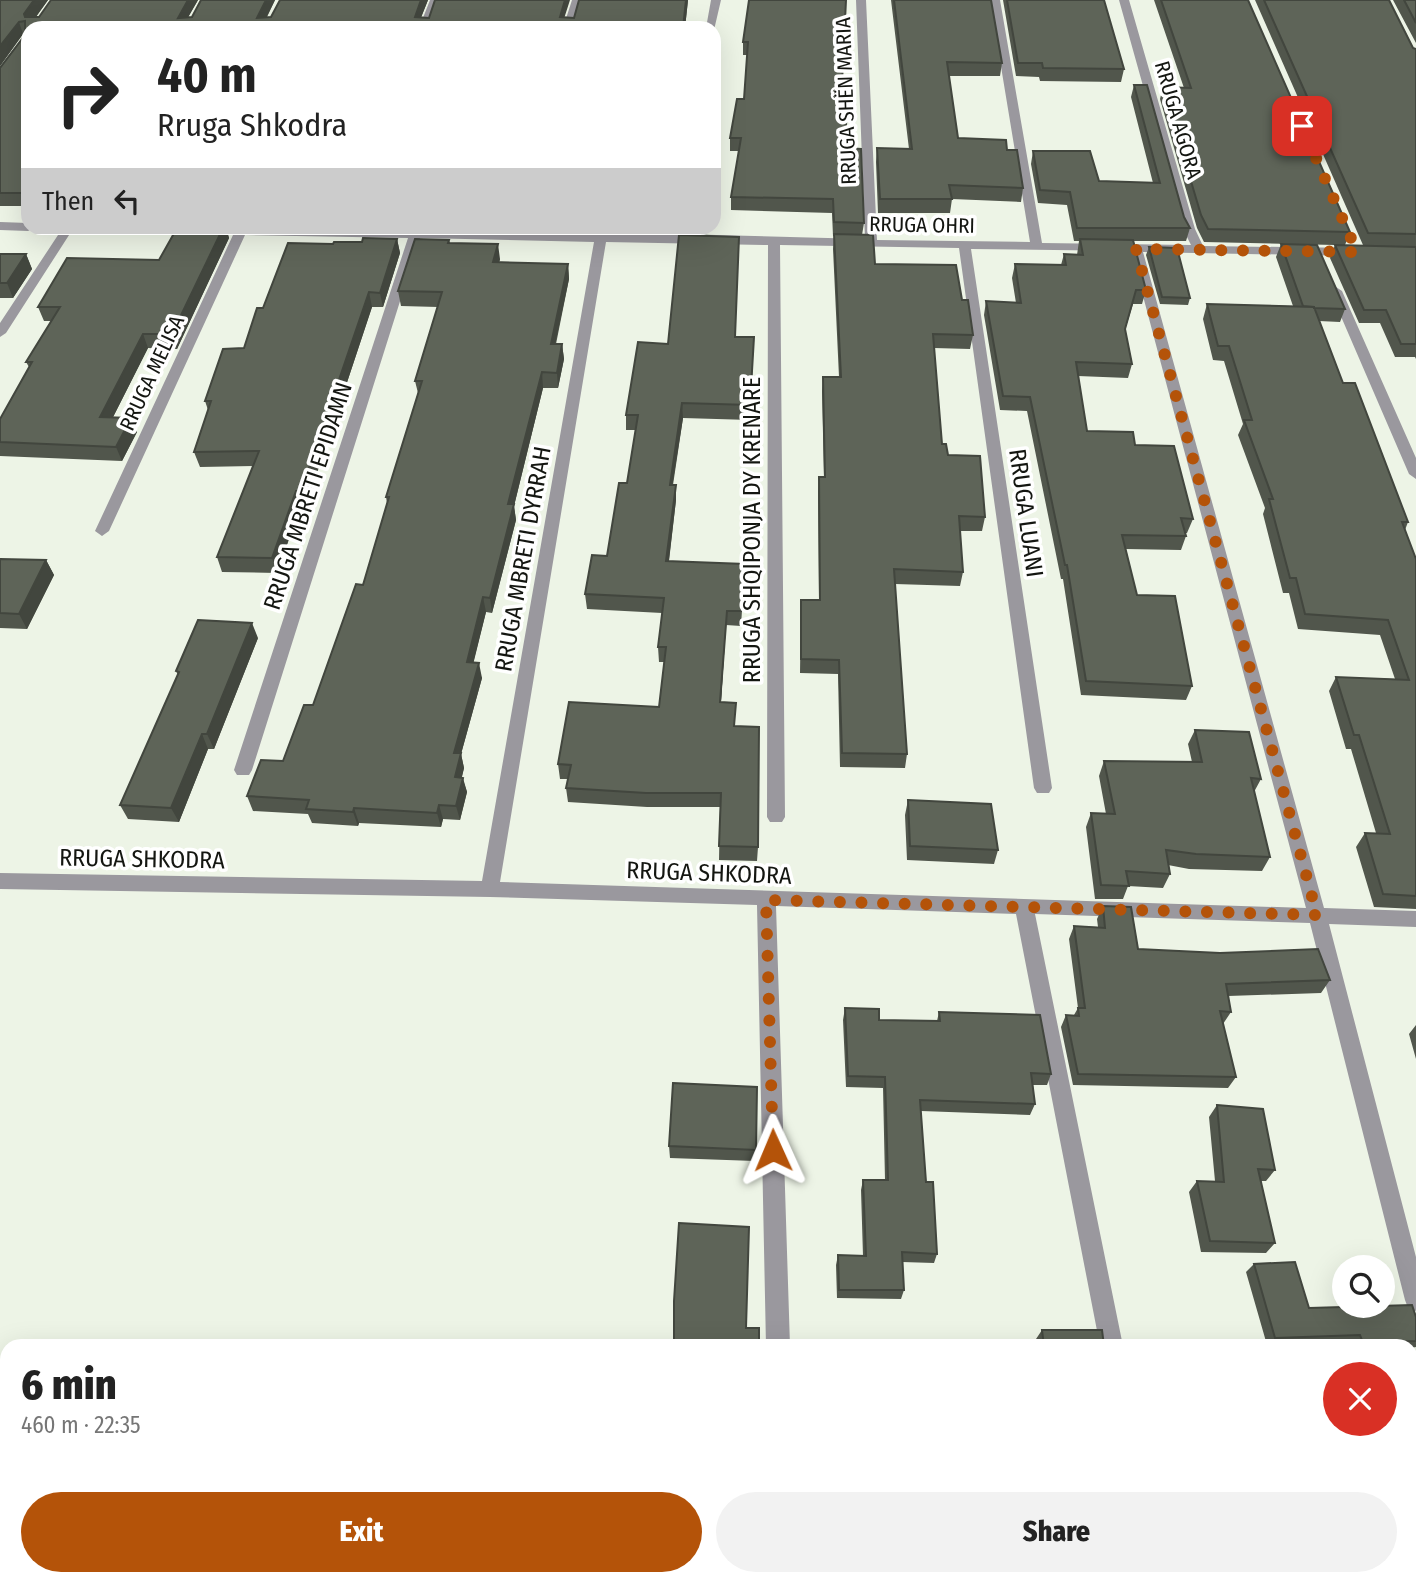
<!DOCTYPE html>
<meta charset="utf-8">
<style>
body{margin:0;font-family:"Fira Sans Condensed",sans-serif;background:#f2f2f2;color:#222;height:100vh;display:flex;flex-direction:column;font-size:26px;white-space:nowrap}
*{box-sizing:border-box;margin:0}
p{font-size:23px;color:#767676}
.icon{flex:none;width:38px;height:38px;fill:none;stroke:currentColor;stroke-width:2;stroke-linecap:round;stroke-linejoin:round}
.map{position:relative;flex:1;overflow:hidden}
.side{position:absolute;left:0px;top:1339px;width:1418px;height:247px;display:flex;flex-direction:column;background:#fff;border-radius:21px 21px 0 0;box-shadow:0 7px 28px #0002}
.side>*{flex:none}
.hud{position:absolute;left:21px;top:21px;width:700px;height:214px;border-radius:21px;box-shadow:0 7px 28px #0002;background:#fff;color:#222;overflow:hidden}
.fabs{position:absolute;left:1332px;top:1255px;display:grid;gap:14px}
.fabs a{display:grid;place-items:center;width:63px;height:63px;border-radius:50%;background:#fff;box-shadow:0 7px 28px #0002;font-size:35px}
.pin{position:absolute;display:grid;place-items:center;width:60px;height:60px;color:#fff;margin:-30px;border-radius:14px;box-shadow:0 4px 10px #0006}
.me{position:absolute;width:77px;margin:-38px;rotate:359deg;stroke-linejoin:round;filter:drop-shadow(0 0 5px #0008)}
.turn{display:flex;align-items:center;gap:24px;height:147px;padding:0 21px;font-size:32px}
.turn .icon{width:91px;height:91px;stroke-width:2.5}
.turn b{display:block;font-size:49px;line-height:60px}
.then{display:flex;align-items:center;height:66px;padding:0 21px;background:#0003;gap:14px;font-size:26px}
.round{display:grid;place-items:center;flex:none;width:74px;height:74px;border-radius:37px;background:#f2f2f2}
.overview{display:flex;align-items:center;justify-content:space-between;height:119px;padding:0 21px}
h1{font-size:42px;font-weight:800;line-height:52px}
.primary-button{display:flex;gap:14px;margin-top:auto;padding:14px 21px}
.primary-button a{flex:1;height:80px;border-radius:42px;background:#b45309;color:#fff;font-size:28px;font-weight:800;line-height:80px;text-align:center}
.primary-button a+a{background:#f2f2f2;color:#222}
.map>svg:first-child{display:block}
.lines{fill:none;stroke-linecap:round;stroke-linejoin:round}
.minor{fill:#9a989e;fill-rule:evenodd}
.wall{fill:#51564c}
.shaded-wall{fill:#42463e}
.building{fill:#5e6458;stroke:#42463e;stroke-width:2}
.route{stroke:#b45309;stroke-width:12;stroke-dasharray:0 21.6}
.labels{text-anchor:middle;stroke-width:7;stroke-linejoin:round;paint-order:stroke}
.far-street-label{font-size:21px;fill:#141611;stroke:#fff}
.street-label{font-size:24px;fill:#141611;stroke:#fff}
</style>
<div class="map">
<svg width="1416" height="1584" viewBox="0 0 1416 1584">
<rect width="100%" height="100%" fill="#edf4e6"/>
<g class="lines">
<path class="minor" d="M430 0H440L429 28H419Z
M572 0H582L573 28H563Z
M711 0H721L714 30V28H706Z
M856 0H866L877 240 1030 242 990 0H1000L1042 243 1191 245 1183 229 1119 0H1129L1195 229 1203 246 1357 248 1363 252 1357 256 1143 252 1324 908 1416 911V927L1329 924 1416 1257V1311L1408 1308 1405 1300 1310 923 1035 914 1123 1346H1100L1016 914 776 906 790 1346H766L757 905 490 897 0 889V873L482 881 594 242 420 238 252 770 249 775H237L234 770 408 238 245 235 109 531 102 536 95 531 233 235 71 232 6 333 0 337V323L60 232 46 231 44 228 601 232 865 239ZM606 242 768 245 767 817 770 822H782L785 817 780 245 959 248 1034 788 1037 793H1049L1052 788 971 249 1131 251 1306 908 500 882Z
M0 222 28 223V228H34L28 231 0 230Z
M1336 287 1342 291 1416 458V479L1409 474 1330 291Z
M771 1578H797V1584H771Z
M1145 1578H1171L1172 1584H1146Z"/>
</g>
<path class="wall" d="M0 0H48L36 17H39L51 0H198L188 17H192L201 0H275L267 17 428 0 421 17 574 18 579 0H688L685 28H28V206H0V68L25 34H23L0 66Z
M749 0 841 104 845 148 864 223 862 235 875 264 962 300 973 335 970 349 934 348 942 444 985 517 982 531H960L963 572 960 586 895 584 907 754 905 768 840 767 838 674 800 673 801 600H819L818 491 819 477H824L822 391 823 377H839L833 249 834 236H833L832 213 731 210V197L739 151H730V138L744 99 747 55H743V42Z
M891 0H991L1002 63 1000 76H949L958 138 1007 150 1023 188 1021 202 952 199 950 213H878L876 162 877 148 909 149Z
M1003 0H1104L1124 69 1121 82 1040 81 1039 77 1016 76Z
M1154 0H1248L1350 232 1345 245H1363L1255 0H1389L1413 48 1416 49V359L1415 357H1395L1380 323H1359L1330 258 1335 245 1204 242 1197 228 1160 99 1163 87 1184 88Z
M1393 0H1416V43Z
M1134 85 1184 217 1190 228 1186 241H1133L1146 290 1142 304H1133L1125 330 1132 364 1128 378 1078 376 1087 431 1135 445 1193 519 1187 533H1185L1186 536 1181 550 1126 549 1137 595 1192 686 1186 700 1081 695 1063 579H1061L1027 411 1000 410 984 315 986 301 1016 303 1012 278 1015 264 1061 265 1064 254 1077 255 1079 241H1074L1067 205 1038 203 1031 164 1033 151 1099 181 1153 183 1131 97Z
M177 228H226L229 238 177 349 148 348 113 417 137 432 122 461 0 456V419L29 367 26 362 52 321H44L38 307 159 260Z
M397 239 400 253 383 307H372L306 506 301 505 277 573 222 572 217 557 253 466 200 467 194 452 208 410 205 401 244 348 263 308 333 244Z
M449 240 450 243 500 259 499 263 568 264 569 279 556 344H562L564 359 558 388H543L514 506 516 520 492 613 486 612 473 663 482 678 461 754 464 768 462 777 467 792 460 820 443 819 441 827 359 823 358 826 312 823 308 814 253 811 247 796 283 761 313 705 363 585 387 503 386 497 418 393 415 381 438 307 401 306 398 291Z
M1281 244 1345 309 1340 322 1319 321 1343 383 1408 522 1405 530 1416 559V909L1374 907 1356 847 1365 833H1376L1351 749H1346L1329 691 1336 677 1395 679 1380 635 1298 629 1289 593H1283L1263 514 1265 508 1238 435 1243 424 1224 361 1213 360 1203 319 1207 304 1293 306 1276 257Z
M1149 247 1190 298 1188 305 1160 304 1146 255Z
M0 254H26L32 269 13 298H0Z
M735 337H754L750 420 683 418 673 485 676 500 669 561 744 579 741 626 726 625 721 702 735 726 758 847 757 861 719 860 720 807H647L568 802 566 788 568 779H560L558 764 659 707 664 662H659L658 647 662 613 587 609 585 594 607 556 627 483 636 430H626V415L668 344Z
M0 559 46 560 54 575 27 629 0 628Z
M258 638 214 749H208L179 822 128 819 120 805 178 675 176 671Z
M1195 730 1261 779 1254 792 1270 857 1262 871 1189 869 1168 865 1170 874 1163 888 1128 886 1123 899H1095L1086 827 1091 813 1106 814 1099 776 1104 761 1192 762 1188 744Z
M908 800 998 850 994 864 907 860 905 815Z
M1103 906 1138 949 1330 980 1321 993 1228 996 1231 1012 1223 1024 1236 1077 1228 1088 1073 1085 1061 1027 1066 1015H1074L1078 1008 1069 939 1074 926 1098 927 1097 919Z
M845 1008 879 1020 937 1021 939 1012 1051 1074 1047 1085H1033L1035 1104 1030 1115 921 1111 926 1182 937 1254 934 1263 902 1262 904 1290 901 1299 837 1298 836 1265 838 1255 863 1256 861 1190 863 1180H885L883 1088 846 1087 843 1020Z
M1416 1025V1059L1409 1034Z
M1217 1105 1275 1170 1266 1181H1261L1275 1243 1266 1253 1201 1252 1189 1192 1197 1181H1215L1209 1117Z
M669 1146 756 1150 755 1161 670 1158Z
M1254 1264 1309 1308 1416 1317V1347L1410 1348V1346H1352L1351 1342 1267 1345 1246 1272Z
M1042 1330 1104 1346H1037L1036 1339Z"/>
<path class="shaded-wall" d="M34 0H48L29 26 24 14Z
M188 0H198L182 28 178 18Z
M266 0H275L261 28 257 18Z
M421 0H428L417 28 415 17Z
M565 0H570L561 28 560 17Z
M686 0H688L685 28H683Z
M19 22 23 34 0 66V46Z
M223 228H226L229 238 177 349 172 334Z
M397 239 400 253 383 307 380 293Z
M498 244 500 259 495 277 493 262Z
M26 254 32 269 13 298 7 283Z
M568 264 569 279 552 359 551 344Z
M369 292 372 307 306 506 301 491Z
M143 334 148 348 106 431 100 417Z
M562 344 564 359 558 388 557 373Z
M542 372 543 388 514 506 516 520 492 613 490 598 508 504Z
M682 403 683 418 670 500V485Z
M131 418 137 432 122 461 116 447Z
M676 485V500L667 576 666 561Z
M296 491 301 505 277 573 272 558Z
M46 560 54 575 27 629 19 614Z
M483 597 486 612 470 677 467 662Z
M727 611 726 625 720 716V702Z
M252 623 258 638 214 749 207 734Z
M479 663 482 678 461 754 464 768 458 791 455 777 454 753Z
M202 734 208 749 179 822 171 808Z
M463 778 467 792 460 820 456 806Z
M439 805 443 819 441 827 437 813Z
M354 808 359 823 358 826 353 812Z"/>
<path class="building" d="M0 0H34L24 14 25 17H39L51 0H188L178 18 192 17 201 0H266L257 18 271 17 280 0H421L415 17 429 18 435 0H565L560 17 574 18 579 0H686L683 28H28V193H0V68L25 35V21L19 22 0 46Z
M749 0H846L841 104H847L845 148 861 149 864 223 834 222 833 199 731 197 741 138H730L737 99H744L748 42H743Z
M894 0H991L1002 63 947 62 958 138 1006 140 1007 150H1017L1023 188 949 185 952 199H880L877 148 912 149Z
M1007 0H1104L1124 69 1043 68 1042 63H1018Z
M1161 0H1248L1350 232 1208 229 1201 215 1163 87 1191 88Z
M1264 0H1389L1413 48 1416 49V234L1368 233Z
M1404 0H1416V23Z
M1134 85H1147L1184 217 1190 228H1077L1070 192 1040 190 1033 151H1090L1099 181 1160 183Z
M177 228H223L172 334H143L100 417 131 418 116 447 0 442V419L32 362H26L60 307H38L67 258 159 260Z
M834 234 873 235 875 264 956 265 962 300H968L973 335 933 334 942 444H946L948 455 980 456 985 517 959 516 963 572 894 569 907 754 842 753 839 660 801 659V600H820L819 477H825L823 377H841Z
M679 235 739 237 735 337H754L750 405 682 403 670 485H676L666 561 745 564 741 611H727L720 702 736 703 734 726 759 727 758 847 719 846 721 793H646L566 788 571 765 558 764 569 702 659 707 666 647H658L664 598 585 594 592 555 607 556 619 483H627L638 415H626L638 342 668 344Z
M363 238 397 239 380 293 369 292 301 491H296L272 558 217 557 259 451 194 452 211 401H205L223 349 244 348 257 308H263L288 243 333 244 334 242H362Z
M415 239 449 240 448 243 498 244 493 262 568 264 551 344H562L557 373 542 372 508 504H514L490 598 483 597 467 662 479 663 454 753H461L455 777 463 778 456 806 439 805 437 813 354 808 353 812 306 809 309 800 247 796 261 760 283 761 304 705H313L356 584 363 585 389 497H386L422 381H415L442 292 398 291Z
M1080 239 1133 240 1146 290H1136L1125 329 1132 364 1076 362 1087 431 1133 432 1135 445 1174 446 1193 519 1181 518 1186 536 1122 535 1137 595 1175 596 1192 686 1086 681 1067 565H1065L1030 397 1003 396 986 301 1021 303 1015 264 1066 265 1064 254 1083 255Z
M1281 244 1317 245 1345 309 1314 308V307L1303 306Z
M1335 245 1416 247V344H1401L1386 310H1364Z
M1149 247 1177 248 1190 298 1162 297Z
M0 254H26L7 283H0Z
M1207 304 1314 307 1343 383H1355L1408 522H1402L1416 559V896L1383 894 1365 833 1390 834 1359 735H1354L1336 677 1409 680 1388 620 1305 614 1296 578H1290L1269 499H1273L1244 420H1252L1229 346H1218Z
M0 559 46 560 19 614 0 613Z
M198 620 252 623 207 734H202L171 808 120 805 179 672 176 671Z
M1195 730 1249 732 1261 779 1251 778 1270 857 1196 854 1166 850 1170 874 1126 871 1129 886 1101 885 1091 813 1115 814 1104 761 1202 762Z
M908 800 991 804 998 850 910 846Z
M1103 906 1131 907 1138 949 1220 953 1318 949 1330 980 1226 984 1231 1012 1220 1011 1236 1077 1078 1074 1066 1015 1079 1016 1078 1008H1085L1074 926 1105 928Z
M845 1008 879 1009V1020L940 1021 939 1012 1040 1015 1051 1074 1031 1073 1035 1104 920 1100 926 1182H933L937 1254 902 1252 904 1290H839L838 1255 866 1256 863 1180H888L885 1077 848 1076Z
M673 1083 757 1087 756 1150 669 1146Z
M1217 1105 1263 1109 1275 1170 1258 1169 1275 1243 1210 1241 1197 1181 1224 1182Z
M679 1223 749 1227 746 1328H759V1346H674V1301Z
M1295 1262 1309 1308 1412 1305 1416 1317V1341L1363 1343 1360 1335 1275 1338 1254 1264Z
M1042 1330H1102L1104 1346H1044Z"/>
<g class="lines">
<path class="route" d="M773 1150 766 900 1317 915 1136 249 1357 252 1302 126"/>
</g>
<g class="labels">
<g class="far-street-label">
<text transform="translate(846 101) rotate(-92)" y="7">RRUGA SHËN MARIA</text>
<text transform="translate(1178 120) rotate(74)" y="7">RRUGA AGORA</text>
<text transform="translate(922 225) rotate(1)" y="7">RRUGA OHRI</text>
<text transform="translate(152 373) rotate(-65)" y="7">RRUGA MELISA</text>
</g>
<g class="street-label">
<text transform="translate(308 496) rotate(-72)" y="8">RRUGA MBRETI EPIDAMN</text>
<text transform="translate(1026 513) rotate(82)" y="8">RRUGA LUANI</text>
<text transform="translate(752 530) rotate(-90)" y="8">RRUGA SHQIPONJA DY KRENARE</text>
<text transform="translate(523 559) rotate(-80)" y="8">RRUGA MBRETI DYRRAH</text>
<text transform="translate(142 859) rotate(1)" y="8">RRUGA SHKODRA</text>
<text transform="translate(709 873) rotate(2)" y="8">RRUGA SHKODRA</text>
</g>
</g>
</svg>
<div class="fabs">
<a><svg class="icon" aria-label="search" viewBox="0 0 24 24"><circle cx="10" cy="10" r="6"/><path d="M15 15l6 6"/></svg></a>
</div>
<div class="pin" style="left:1302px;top:126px;background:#d93025"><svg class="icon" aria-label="arrive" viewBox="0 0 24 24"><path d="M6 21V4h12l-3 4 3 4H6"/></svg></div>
<svg class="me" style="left:773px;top:1150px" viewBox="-20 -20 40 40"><path d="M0-17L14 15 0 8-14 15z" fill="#b45309" stroke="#fff" stroke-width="4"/></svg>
<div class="hud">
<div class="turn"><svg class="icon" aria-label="right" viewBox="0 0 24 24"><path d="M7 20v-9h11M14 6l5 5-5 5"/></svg><div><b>40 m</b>Rruga Shkodra</div></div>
<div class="then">Then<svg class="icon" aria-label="left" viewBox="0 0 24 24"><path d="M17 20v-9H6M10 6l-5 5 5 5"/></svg></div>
</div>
<section class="side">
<div class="overview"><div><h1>6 min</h1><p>460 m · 22:35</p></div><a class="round" style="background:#d93025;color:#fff"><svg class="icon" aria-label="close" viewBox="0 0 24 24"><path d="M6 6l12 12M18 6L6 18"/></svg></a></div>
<div class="primary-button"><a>Exit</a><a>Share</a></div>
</section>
</div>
